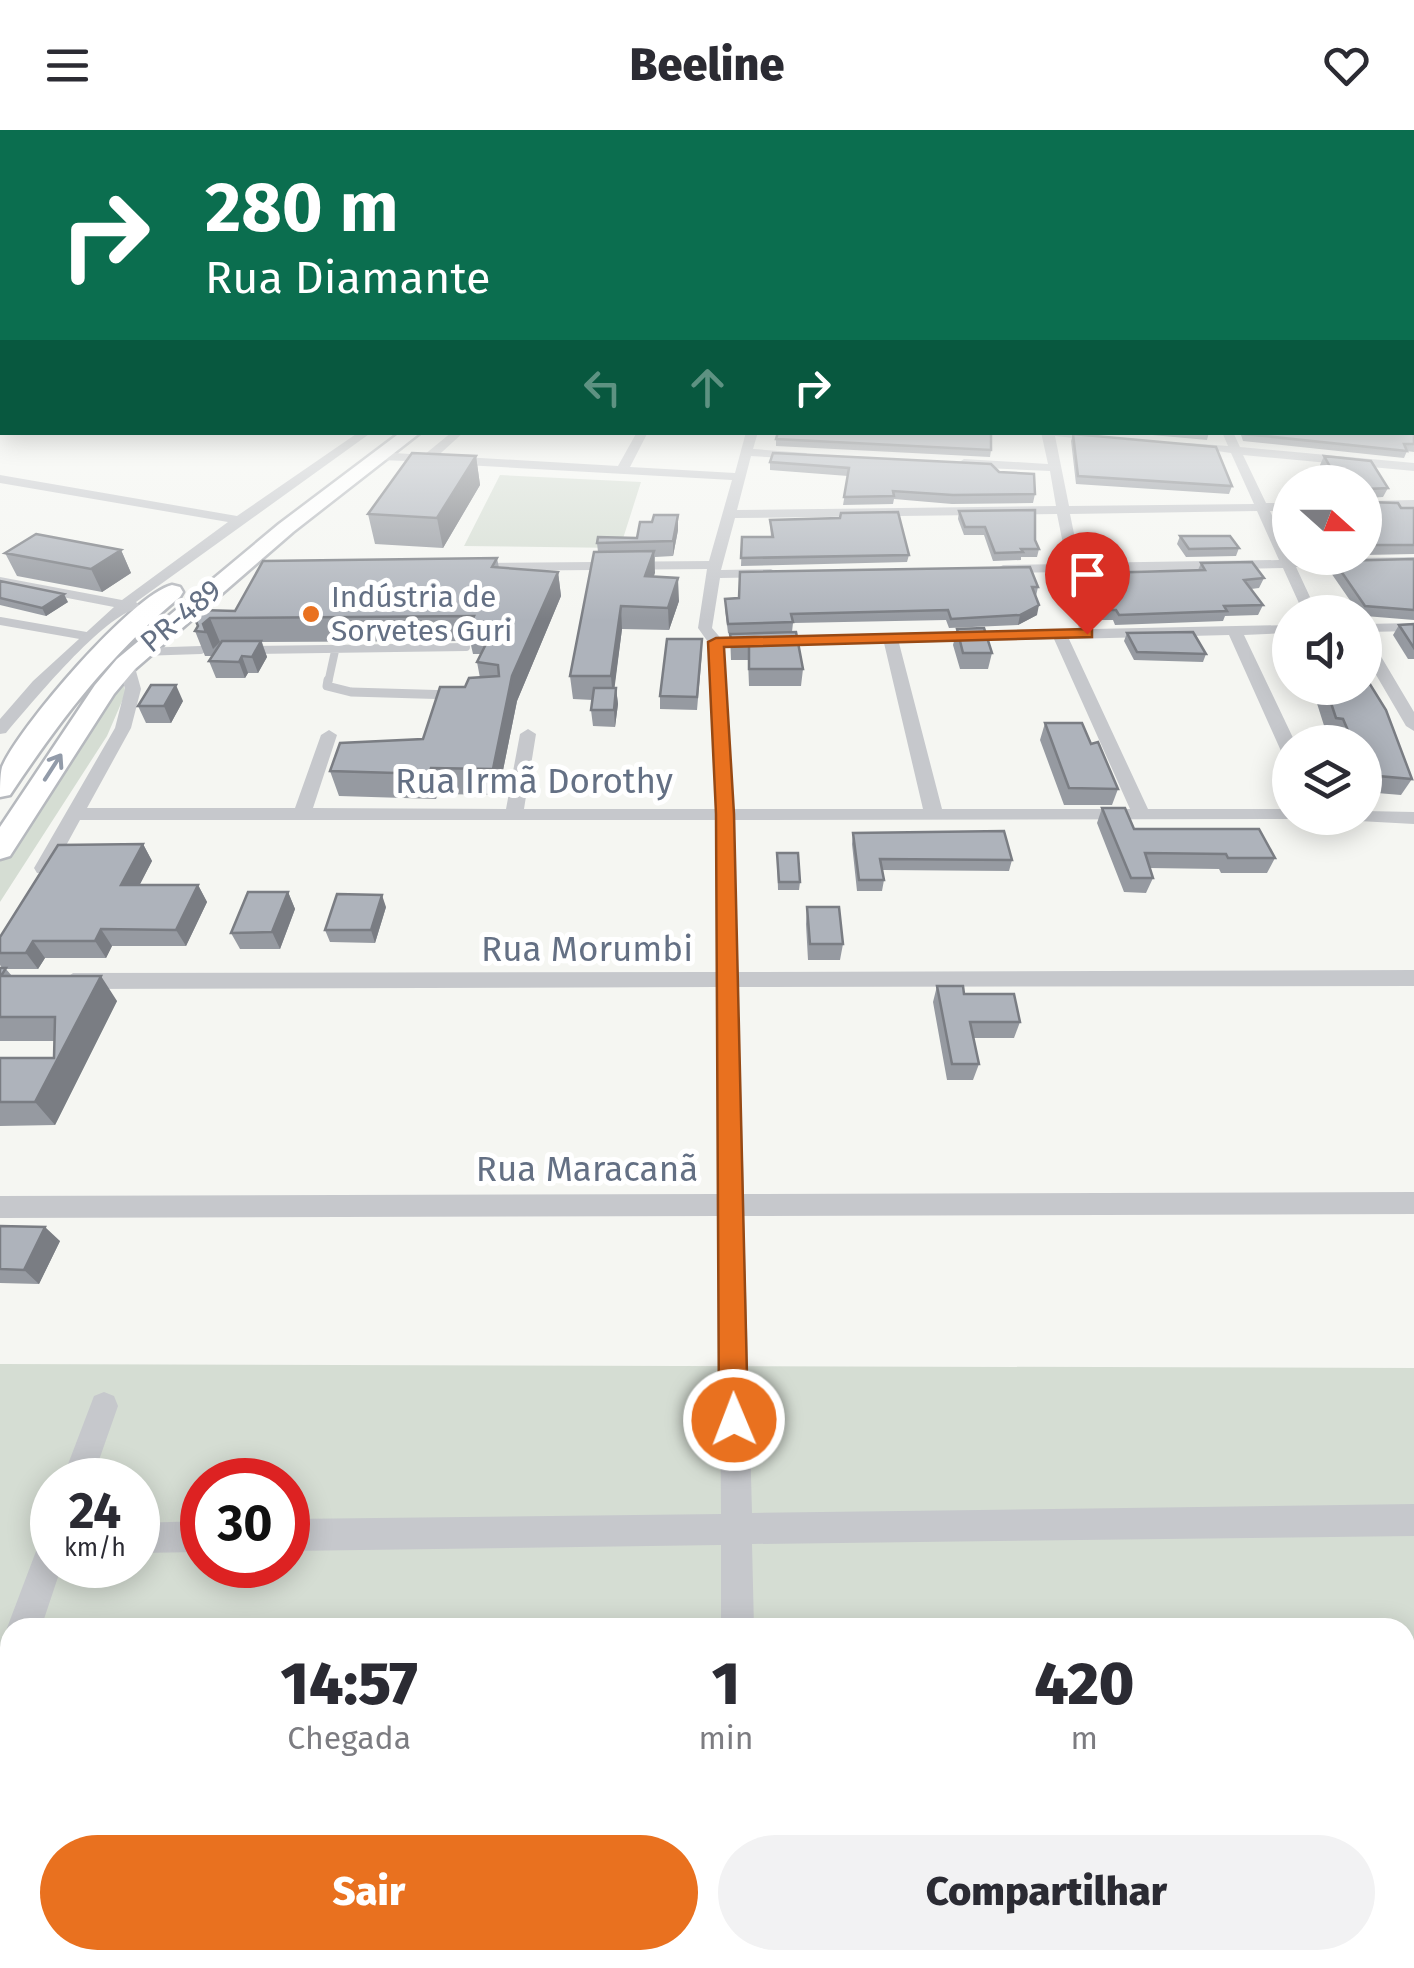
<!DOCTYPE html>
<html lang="pt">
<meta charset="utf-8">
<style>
body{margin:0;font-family:"Fira Sans",sans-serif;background:#f2f2f3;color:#2b2b33;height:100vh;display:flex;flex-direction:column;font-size:38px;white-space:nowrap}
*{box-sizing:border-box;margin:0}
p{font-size:32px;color:#7c7c81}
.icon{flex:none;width:55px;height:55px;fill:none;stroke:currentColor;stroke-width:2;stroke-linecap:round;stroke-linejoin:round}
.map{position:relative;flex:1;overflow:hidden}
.side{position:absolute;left:0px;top:1488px;width:1415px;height:352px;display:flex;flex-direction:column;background:#fff;border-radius:30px 30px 0 0;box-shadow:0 5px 25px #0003}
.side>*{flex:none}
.banner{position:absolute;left:0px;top:0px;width:1415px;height:305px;box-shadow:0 5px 25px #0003;background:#0b6e4f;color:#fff;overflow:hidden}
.needle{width:65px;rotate:111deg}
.tools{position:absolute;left:1272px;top:335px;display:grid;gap:20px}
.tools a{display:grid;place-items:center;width:110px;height:110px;border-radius:50%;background:#fff;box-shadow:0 5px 25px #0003;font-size:50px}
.speed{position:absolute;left:30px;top:1328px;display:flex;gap:20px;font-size:50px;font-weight:700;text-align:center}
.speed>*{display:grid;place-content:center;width:130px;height:130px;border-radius:50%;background:#fff;box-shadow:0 5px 25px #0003;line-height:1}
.speed small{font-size:25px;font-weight:400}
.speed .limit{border:15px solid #d22;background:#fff;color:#111}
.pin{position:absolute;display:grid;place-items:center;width:85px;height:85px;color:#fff;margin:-102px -42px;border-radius:50% 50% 50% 0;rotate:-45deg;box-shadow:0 0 10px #0007}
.pin .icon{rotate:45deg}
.me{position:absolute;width:110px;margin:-55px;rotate:359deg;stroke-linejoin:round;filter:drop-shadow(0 0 8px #0008)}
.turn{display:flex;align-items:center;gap:35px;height:210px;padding:0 40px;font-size:45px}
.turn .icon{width:130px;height:130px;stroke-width:2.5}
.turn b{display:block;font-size:70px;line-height:85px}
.lanes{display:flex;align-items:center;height:95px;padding:0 40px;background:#0003;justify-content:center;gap:50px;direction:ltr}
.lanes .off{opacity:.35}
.eta{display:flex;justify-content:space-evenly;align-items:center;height:170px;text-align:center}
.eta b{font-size:60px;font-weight:800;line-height:70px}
.button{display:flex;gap:20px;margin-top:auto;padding:20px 40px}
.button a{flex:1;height:115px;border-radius:60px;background:#e9711f;color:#fff;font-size:40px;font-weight:800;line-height:115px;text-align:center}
.button a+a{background:#f2f2f3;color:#2b2b33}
header{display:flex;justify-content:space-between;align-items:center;height:130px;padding:0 40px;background:#fff;font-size:45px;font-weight:800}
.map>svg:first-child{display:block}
.green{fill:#d5ddd3;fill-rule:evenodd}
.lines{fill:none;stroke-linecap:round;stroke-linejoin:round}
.primary-casing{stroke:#b6b9be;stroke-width:5}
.lane-far1{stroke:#c6c8cc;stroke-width:8}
.lane{stroke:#c6c8cc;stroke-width:9}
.street{fill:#c6c8cc;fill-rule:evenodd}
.primary{fill:#fff;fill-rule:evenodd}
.wall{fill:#969aa1}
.shaded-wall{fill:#7a7d83}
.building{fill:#aeb3bb;stroke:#7a7d83;stroke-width:2.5}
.oneway{stroke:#929ba9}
.route{fill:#e9711f;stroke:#974914;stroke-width:2.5}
.poi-dot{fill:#e9711f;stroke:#fff;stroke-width:4}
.labels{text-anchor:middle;stroke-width:10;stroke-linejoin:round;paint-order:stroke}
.far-poi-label{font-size:30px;fill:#647084;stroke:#fff;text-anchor:start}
.far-street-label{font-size:30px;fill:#647084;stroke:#fff}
.street-label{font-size:35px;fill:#647084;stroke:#fff}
</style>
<header><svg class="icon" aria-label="menu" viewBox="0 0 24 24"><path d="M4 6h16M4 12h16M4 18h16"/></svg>Beeline<svg class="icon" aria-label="heart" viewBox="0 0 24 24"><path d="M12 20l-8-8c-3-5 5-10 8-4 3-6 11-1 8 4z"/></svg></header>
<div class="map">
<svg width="1414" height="1838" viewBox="0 0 1414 1838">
<rect width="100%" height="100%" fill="#f5f6f2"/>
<path class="green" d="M500 345 641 352 620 418 464 416Z
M120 547 126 562 107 606 0 772V725Z
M0 1234 1414 1238V1838H0ZM52 1350H138V1435H52ZM202 1350H288V1435H202ZM10 1498H1405V1830H10Z"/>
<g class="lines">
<g class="primary-casing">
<path id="primary" d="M401 302H421L293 402 135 539 114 564 10 726 0 729V697L95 555 117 529 279 394Z
M172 455 180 457 183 462 180 467C110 524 60 590 10 665L0 667C0 658 0 645 2 637 19 597 132 465 172 455Z"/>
</g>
<path class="lane-far1" d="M0 491 86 506
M251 520 466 517
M140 522 201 520
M328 553 335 521"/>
<path class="lane" d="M328 550 327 556 351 562 453 565"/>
<path class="street" d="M0 249 2 250V256H0Z
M359 302H372L136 472 140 476 138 479C106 482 30 575 6 603L0 604V589L33 551 114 477 0 455V447L122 470 228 392 0 353V345L237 386Z
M452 302H464L431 332 380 330 374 326 380 322 424 325Z
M637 302H648L630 337 735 343 746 302H758L753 319 806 323 808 325 802 329 751 326 737 380 1056 376 1050 341 964 337 958 333 964 329 1048 334 1041 302H1083L1108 308 1102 311 1055 306 1069 376 1254 374 1231 323 1182 316 1188 313 1228 316 1222 302H1233L1240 317 1414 333V341L1243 325 1266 373H1290V381H1270L1292 429 1414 427V435L1296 437 1317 482H1303L1283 438 1082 442 1093 499 1290 495V503L1244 505 1295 612H1290V626L1281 621 1229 505 1069 509 1148 679H1290V688L1296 689 734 690 738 842 1414 840V856L738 857 744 1064 1414 1062V1084L744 1086 752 1383 1414 1374V1406L752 1414 754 1498H721V1415L288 1421V1389L721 1384 719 1086 0 1088V1066L719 1064 717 857 73 859 62 851 73 843 717 842 716 690H80L51 743H37L34 738 115 598 125 559 118 534 126 529 134 534 141 559 131 598 87 678H295L321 605 329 600 337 605 313 678 506 679 520 604 528 599 536 604 524 679H716L708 512 698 498 707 439 468 441 461 437 468 433 709 431 732 350 447 334 441 330 447 326 618 336ZM1257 381 1279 430 1080 433 1070 384ZM1057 384 1067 434 1003 435 996 439 1003 443 1068 442 1079 499 769 506 761 511 769 516 884 513 923 679H734L724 512 712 498 720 448 771 447 778 443 771 439 721 440 735 388ZM1054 509 1130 679H942L899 513Z
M1414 370V378L1365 379V371Z
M1414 493V501L1365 502V494Z
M1365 508 1373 513 1414 582V601L1406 596 1365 526Z
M1365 681 1414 682V694L1359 691 1356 688H1365Z
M104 1262 114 1266 118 1276 92 1350H62L94 1266Z
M202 1391V1422L138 1423V1393Z
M52 1403V1435H62L41 1498H10V1504L7 1498 41 1408Z
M10 1520V1578L0 1582V1524Z
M727 1830H767V1838H727Z"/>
<use href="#primary" class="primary"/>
</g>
<path class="wall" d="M1412 233H1414V258H1413V263H1414V322L1407 321 1404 328 1243 311 1240 302H1412Z
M1119 302H1209L1207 310Z
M1073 304 1232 356 1229 364 1076 354 1071 311Z
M776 309 991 320 990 327 776 316Z
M476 326 480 355 443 418 375 414 368 384Z
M1324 326 1388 358 1383 367 1367 368V372L1401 378H1414V424L1365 425V352H1329L1320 335Z
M770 332 999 342 1035 364 1033 373 952 374 894 369 893 374 843 375 848 346 770 340Z
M959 381 1035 410 1039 419 1037 427H1021V430L993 431 984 405H964L958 389Z
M678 385V400L673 426 655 427 654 446 679 471 669 500 622 499 614 558H616L618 574 615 597 593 596 591 580 593 570 573 569 570 546 598 422 597 413 637 408 652 392Z
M770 390 909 425 907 432 741 436 742 407H771Z
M1180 406 1239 418 1236 426 1186 427 1177 414Z
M121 420 131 443 102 462 17 446 5 423Z
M497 428 499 438 558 442 561 466 517 571 498 665 437 664 436 669 339 666 330 641 423 609 465 557 480 548 477 532 481 524H473L470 511 262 512 267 527 258 543H248L245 548H216L209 531 212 526H205L195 501 198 497 195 489Z
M1414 429V490L1365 486V482H1358L1329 440 1334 431Z
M1201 433 1264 448 1259 458 1251 459 1263 475 1258 485 1225 486 1223 491 1115 495 1113 490H1101L1090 465 1093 455H1098L1097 453 1100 443 1198 440Z
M0 451 68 472 46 486 0 475Z
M1038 457 1036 466 1037 485 1018 495 949 498 946 490 793 493 792 502 728 503 725 478V469Z
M1414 494V529H1408L1393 505 1399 495Z
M957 499 992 523 988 539H960L953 515Z
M1127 503 1206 524 1203 532 1134 530 1124 511Z
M730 504 803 539 801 556H749L748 530H731Z
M702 522 697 580 660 579V566Z
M1318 558H1365L1412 649 1401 665 1365 662V612H1337L1334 606 1327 605 1314 564Z
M183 571 171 593H146L138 576Z
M1045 593 1091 614 1118 659 1112 675H1064L1040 610Z
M1102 678 1134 699 1275 728 1267 743H1221L1219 739 1149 738 1153 748 1146 763 1124 762 1097 693Z
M853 703 1012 730 1009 741 882 740 884 750 882 761H857L852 714Z
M143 714 152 731 139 755H198L207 772 186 816H112L106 828H45L38 839H6L12 846 117 871 55 995 0 996V928H54L55 911H0V838H2L0 835V807Z
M777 723 800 752 799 760H778Z
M288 762 295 779 280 819H240L231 803Z
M386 777 375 813 330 812 325 800Z
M807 777 843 814 840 830H808L806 794Z
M937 856 1020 892 1014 908H973L979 934 973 950H947L933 872Z
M0 1096 60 1111 39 1154 0 1153Z"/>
<path class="shaded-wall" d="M476 326 480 355 443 418 437 388Z
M678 385V400L673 426V411Z
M121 420 131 443 102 462 91 439Z
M654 421 655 443 646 468 645 446Z
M558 442 561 466 517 571 498 665 493 639 512 546Z
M678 448 679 471 669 500 668 478Z
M64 464 68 472 46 486 42 478Z
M1039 475 1037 485 1018 495 1020 485Z
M621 476 622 499 613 570 611 546Z
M210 488 220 512 213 519 203 494Z
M261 511 267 527 258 543 252 527Z
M242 526 248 543 245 548 239 532Z
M176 555 183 571 171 593 164 576Z
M616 558 618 574 615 597 614 580Z
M431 638 437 664 436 669 429 644Z
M143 714 152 731 131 772 121 755Z
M198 755 207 772 186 816 176 800Z
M288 762 295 779 280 819 272 802Z
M382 765 386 777 375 813 371 800Z
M101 799 112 816 106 828 95 811Z
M33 811 45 828 38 839 26 823Z
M101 846 117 871 55 995 35 972Z
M45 1097 60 1111 39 1154 24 1140Z"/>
<path class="building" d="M1412 233H1414V252H1413L1414 314H1404L1407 321 1245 304V302H1412Z
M778 302H991V320L776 309Z
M1073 304 1216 317 1232 356 1078 346Z
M412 323 476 326 437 388 368 384Z
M773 323 991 334 999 342 1034 344 1035 364 953 365 893 361 894 366 844 367 849 338 770 332Z
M1324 326 1371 331 1388 358 1367 359V372L1398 373 1401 378H1414V415H1365V352H1339Z
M1035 380V410L1039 419H1021L1023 422 995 423 985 397H965L959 381Z
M898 382 909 425 741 428 742 407H773L770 390 840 388 841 383Z
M654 385H678L673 411 597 413 598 407 637 408 640 392H652Z
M36 404 121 420 91 439 5 423Z
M1180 406H1230L1239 418 1189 419Z
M654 421 645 446 678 448 668 478 621 476 611 546H570L594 422Z
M497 428 492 437 558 442 512 546 493 639 431 638 429 644 330 641 340 613 423 609 440 557H465L469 548 499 546 498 535 477 532 493 500 468 499 474 486 210 488 203 494 206 502 195 501 198 496 195 489 201 480 235 481 263 431Z
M1414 429V480L1365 476 1334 431Z
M1252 432 1264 448 1244 450 1263 475 1224 476 1227 481 1119 485 1116 480H1104L1093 455H1107L1100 443 1205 440 1201 433Z
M1030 437 1038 457H1032L1039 475 1020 485 951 489 948 480 791 484 793 492 728 494 725 469 739 468 740 442Z
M0 451 64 464 42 478 0 468Z
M1414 494V518L1399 495Z
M984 498 992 523H963L957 499Z
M796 502 803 539H749V514H732L730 504Z
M1193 502 1206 524 1137 522 1127 503Z
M667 509H702L697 567 660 566Z
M222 511H261L252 527 242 526 239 532 209 531Z
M1365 550 1368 551 1386 580 1412 649 1367 645 1365 639V612H1353L1343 589 1336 588 1326 558H1365Z
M151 555H176L164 576H138Z
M594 558H616L614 580H591Z
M1045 593H1082L1091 614 1098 612 1118 659 1069 658Z
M1102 678H1125L1134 699H1259L1275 728H1228L1226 724 1145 723 1153 748H1131Z
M1004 701 1012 730 880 729 884 750H859L853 703Z
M143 714 121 755H198L176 800 101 799 95 811H33L26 823H0V807L58 715Z
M777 723H798L800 752H779Z
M248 762H288L272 802 231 803Z
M337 764 382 765 371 800H325Z
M807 777H839L843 814H810Z
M0 838H6L1 846H101L35 972H0V928H54L55 887H0Z
M937 856H963L964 864H1014L1020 892H970L979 934H952Z
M0 1096 45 1097 24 1140 0 1139Z"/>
<defs><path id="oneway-shaft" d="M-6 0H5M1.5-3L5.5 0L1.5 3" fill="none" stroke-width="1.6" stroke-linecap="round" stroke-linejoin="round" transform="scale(2.5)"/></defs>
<use class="oneway" href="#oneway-shaft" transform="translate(53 637) rotate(-57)"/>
<linearGradient id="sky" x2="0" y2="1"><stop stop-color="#98bcde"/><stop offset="0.47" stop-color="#fafbf9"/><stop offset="1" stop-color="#fafbf9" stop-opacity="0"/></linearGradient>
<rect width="1414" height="491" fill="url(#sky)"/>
<path class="route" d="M1087 499 1092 500V507L724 517 734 684 748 1290 744 1300 734 1304 723 1300 719 1290 716 684 708 512 716 508Z"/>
<circle class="poi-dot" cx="311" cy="484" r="10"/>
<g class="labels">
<g class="far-poi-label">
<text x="331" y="477">Indústria de<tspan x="331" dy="34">Sorvetes Guri</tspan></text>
</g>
<g class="far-street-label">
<text transform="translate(181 486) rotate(-40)" y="10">PR-489</text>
</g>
<g class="street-label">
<text x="534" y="663">Rua Irmã Dorothy</text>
<text x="587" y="831">Rua Morumbi</text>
<text x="587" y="1051">Rua Maracanã</text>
</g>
</g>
</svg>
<div class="tools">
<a><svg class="needle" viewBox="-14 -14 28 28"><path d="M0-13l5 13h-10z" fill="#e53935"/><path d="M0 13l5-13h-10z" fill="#7c7c81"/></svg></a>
<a><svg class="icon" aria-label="sound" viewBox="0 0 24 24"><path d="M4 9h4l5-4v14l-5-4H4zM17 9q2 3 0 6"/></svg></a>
<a><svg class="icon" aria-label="layers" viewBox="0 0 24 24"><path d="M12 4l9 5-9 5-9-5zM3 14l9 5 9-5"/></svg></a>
</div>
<div class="speed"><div>24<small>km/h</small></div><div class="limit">30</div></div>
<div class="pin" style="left:1087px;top:504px;background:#d93025"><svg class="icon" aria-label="arrive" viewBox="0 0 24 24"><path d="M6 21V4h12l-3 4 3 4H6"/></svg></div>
<svg class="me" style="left:734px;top:1290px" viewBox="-20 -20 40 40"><circle r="17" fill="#e9711f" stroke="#fff" stroke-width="3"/><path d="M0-11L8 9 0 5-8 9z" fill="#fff"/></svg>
<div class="banner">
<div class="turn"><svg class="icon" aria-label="right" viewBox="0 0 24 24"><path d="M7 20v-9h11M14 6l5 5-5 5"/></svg><div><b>280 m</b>Rua Diamante</div></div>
<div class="lanes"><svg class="icon off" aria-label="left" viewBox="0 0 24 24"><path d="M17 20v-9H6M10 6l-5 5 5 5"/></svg><svg class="icon off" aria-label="ahead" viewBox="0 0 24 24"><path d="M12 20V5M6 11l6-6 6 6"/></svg><svg class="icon" aria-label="right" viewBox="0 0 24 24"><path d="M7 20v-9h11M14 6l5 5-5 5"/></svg></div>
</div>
<section class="side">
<div class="eta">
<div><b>14:57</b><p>Chegada</p></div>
<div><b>1</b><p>min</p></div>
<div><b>420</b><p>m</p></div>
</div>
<div class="button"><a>Sair</a><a>Compartilhar</a></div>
</section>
</div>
